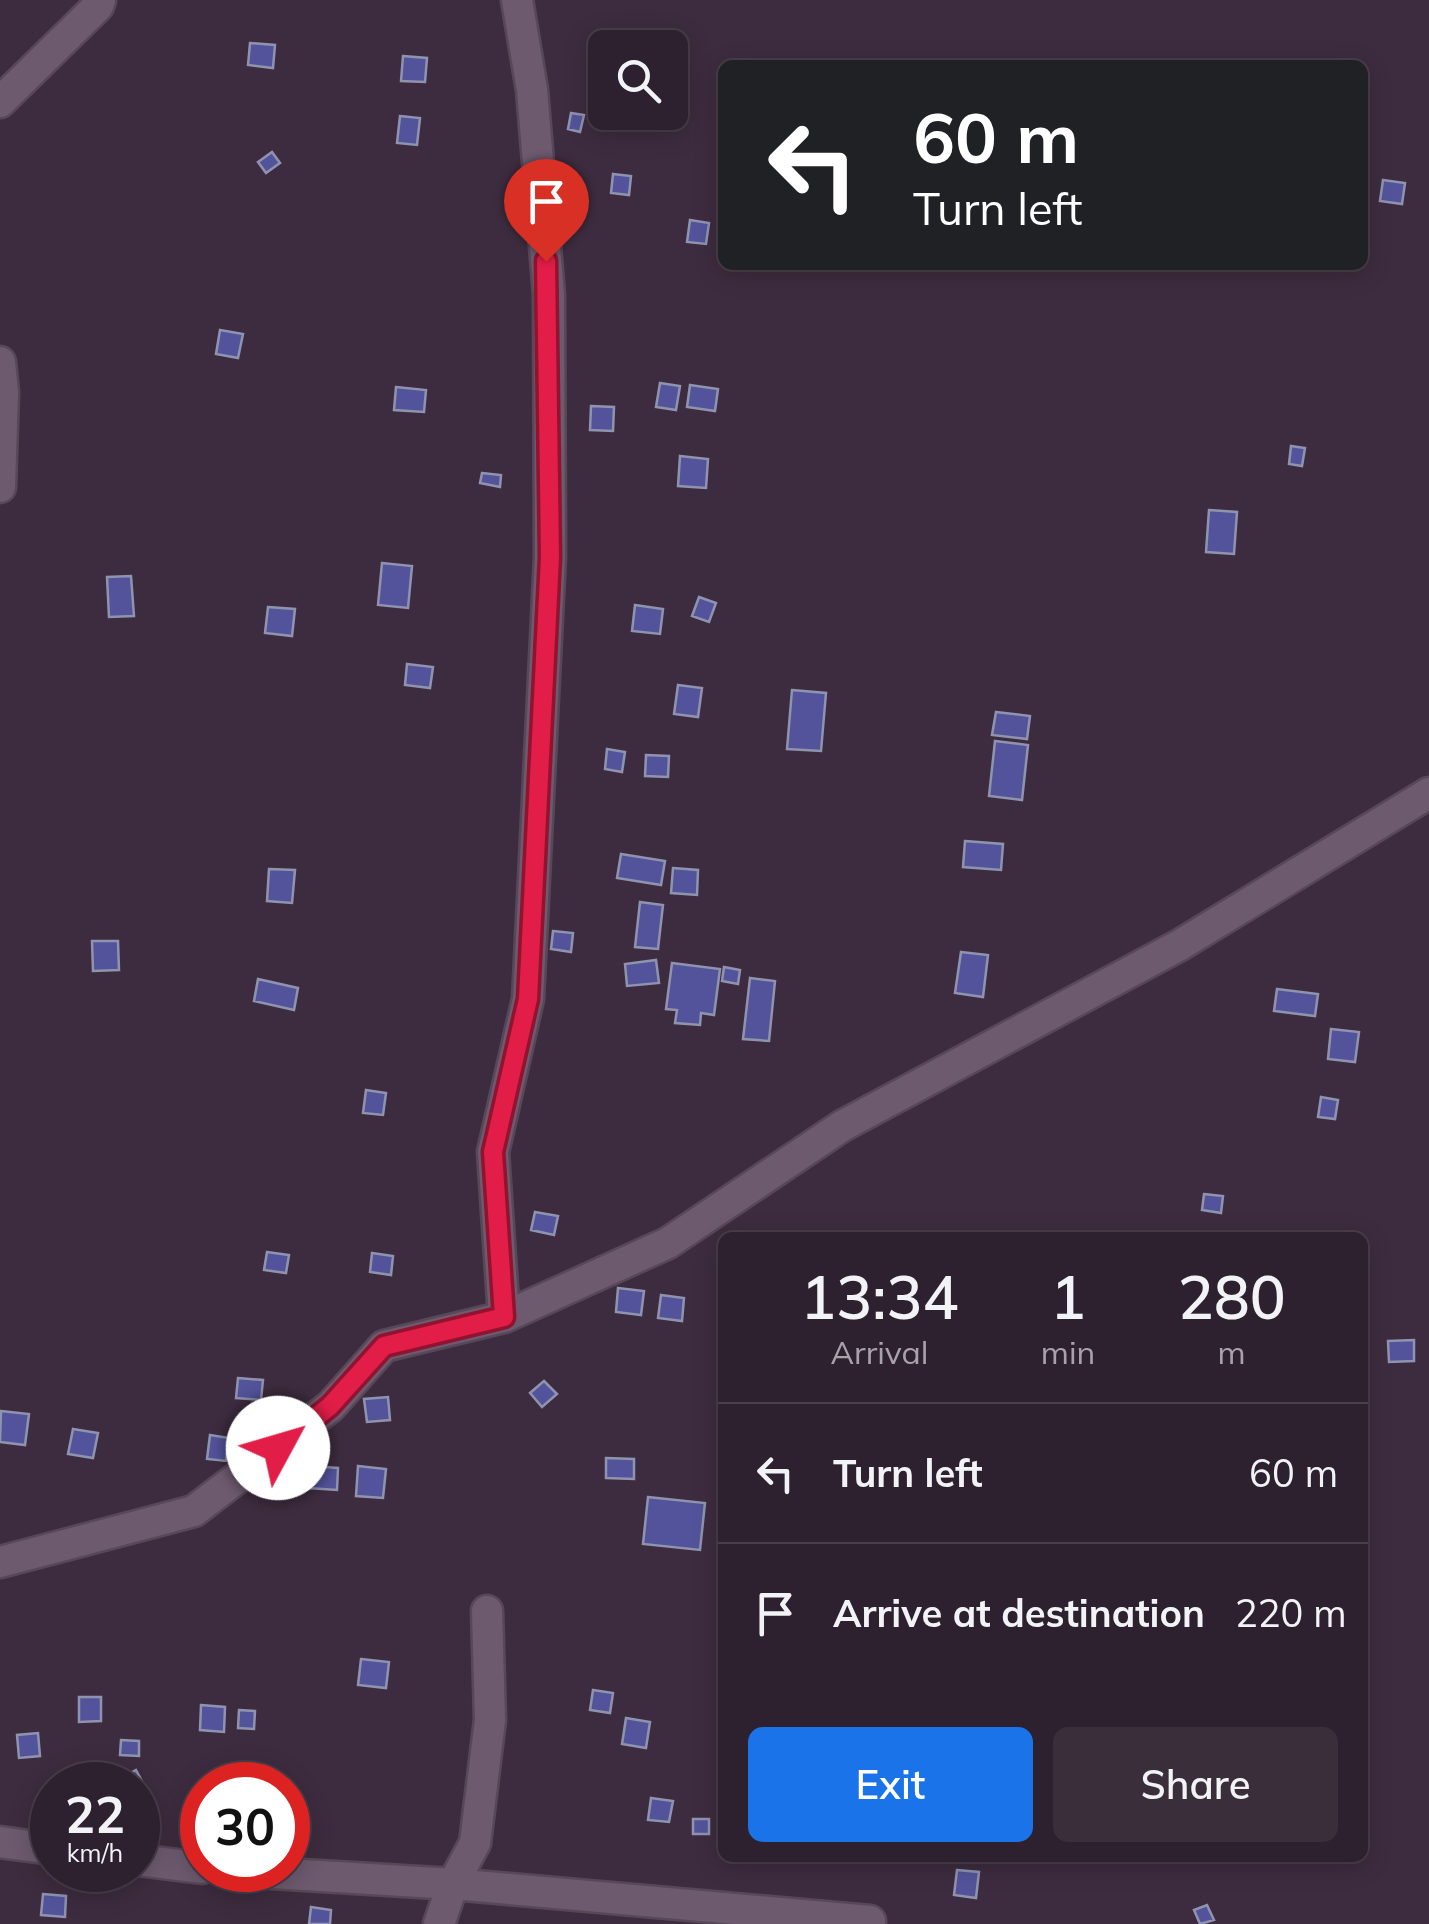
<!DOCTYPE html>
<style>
body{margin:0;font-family:Mulish,sans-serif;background:#3a2e3b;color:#f1f3f6;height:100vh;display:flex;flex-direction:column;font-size:38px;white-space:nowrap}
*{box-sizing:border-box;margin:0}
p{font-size:32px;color:#a7a3aa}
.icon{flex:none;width:55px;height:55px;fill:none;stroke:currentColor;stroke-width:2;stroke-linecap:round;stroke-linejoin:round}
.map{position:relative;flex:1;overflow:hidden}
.details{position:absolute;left:718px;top:1232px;width:650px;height:630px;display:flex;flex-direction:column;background:#2e212f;border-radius:15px;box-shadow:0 5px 25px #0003,0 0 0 2px #493e4b}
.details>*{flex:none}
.guide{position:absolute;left:718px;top:60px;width:650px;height:210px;border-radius:15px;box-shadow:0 5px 25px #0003,0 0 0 2px #493e4b;background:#202124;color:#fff;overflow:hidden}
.controls{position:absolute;left:588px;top:30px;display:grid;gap:20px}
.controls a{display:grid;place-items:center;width:100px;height:100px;border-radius:15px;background:#2e212f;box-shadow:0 5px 25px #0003,0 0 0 2px #493e4b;font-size:50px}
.speed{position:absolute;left:30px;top:1762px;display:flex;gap:20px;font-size:50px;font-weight:700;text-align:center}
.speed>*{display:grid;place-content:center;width:130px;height:130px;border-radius:50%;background:#2e212f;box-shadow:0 5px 25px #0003,0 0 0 2px #493e4b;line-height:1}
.speed small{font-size:25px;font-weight:400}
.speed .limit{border:15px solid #d22;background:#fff;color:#111}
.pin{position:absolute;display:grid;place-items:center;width:85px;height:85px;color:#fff;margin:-102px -42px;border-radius:50% 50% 50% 0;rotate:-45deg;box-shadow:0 0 10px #0007}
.pin .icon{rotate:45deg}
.me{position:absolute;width:110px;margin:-55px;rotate:51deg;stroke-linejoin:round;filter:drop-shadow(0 0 8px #0008)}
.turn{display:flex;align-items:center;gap:35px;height:210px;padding:0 30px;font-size:45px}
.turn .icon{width:130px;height:130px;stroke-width:2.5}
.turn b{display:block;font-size:70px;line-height:85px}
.eta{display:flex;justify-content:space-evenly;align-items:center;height:170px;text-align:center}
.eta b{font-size:60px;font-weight:600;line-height:70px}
.cta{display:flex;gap:20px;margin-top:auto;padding:20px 30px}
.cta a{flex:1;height:115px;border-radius:15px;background:#1a73e8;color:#fff;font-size:40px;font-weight:600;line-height:115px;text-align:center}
.cta a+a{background:#3a2e3b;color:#f1f3f6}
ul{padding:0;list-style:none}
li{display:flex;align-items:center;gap:30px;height:140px;padding:0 30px;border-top:2px solid #493e4b}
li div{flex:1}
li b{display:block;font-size:38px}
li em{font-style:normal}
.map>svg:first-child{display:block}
.building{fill:#53539b;stroke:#9093ae;stroke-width:2.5}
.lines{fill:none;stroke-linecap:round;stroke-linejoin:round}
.street-casing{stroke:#574858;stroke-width:35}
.street{stroke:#6d5a6f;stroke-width:30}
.route-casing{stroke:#92132f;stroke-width:25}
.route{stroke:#e11d48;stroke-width:18}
</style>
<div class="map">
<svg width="1429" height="1924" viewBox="0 0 1429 1924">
<rect width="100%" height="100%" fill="#3d2c3f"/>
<path class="building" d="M250 43 275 45 273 68 248 65Z
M594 43 621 46V48H605V68L593 67Z
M403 56 427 58 425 82 401 81Z
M670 65 676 111 670 112Z
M571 113 584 115 580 132 568 129Z
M400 116 420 118 417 145 397 143Z
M272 152 280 163 266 173 258 162Z
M613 174 631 176 629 195 611 193Z
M1383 180 1405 183 1402 204 1380 201Z
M690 220 709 223 706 244 687 242Z
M220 330 243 334 238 358 216 354Z
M660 383 680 386 676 410 656 407Z
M690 385 718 389 715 411 687 407Z
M396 387 426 390 424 412 394 410Z
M591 406 614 407 613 431 590 430Z
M1291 446 1305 448 1302 466 1289 464Z
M680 456 708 459 706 488 678 486Z
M482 473 501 475 500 487 480 483Z
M1209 510 1237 512 1234 554 1206 552Z
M382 563 412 566 408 608 378 605Z
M131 576 134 616 109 617 107 577Z
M699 597 716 603 709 622 692 616Z
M635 605 663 609 660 634 632 631Z
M268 607 295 609 292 636 265 633Z
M407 664 433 667 430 688 405 685Z
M678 685 702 688 698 717 674 714Z
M792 690 826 693 821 751 787 749Z
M996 712 1030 716 1027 739 992 735Z
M995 741 1028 745 1022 800 989 796Z
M607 749 625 752 622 772 605 769Z
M646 755 669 756 668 777 645 776Z
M965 841 1003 844 1001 870 963 867Z
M621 854 665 861 661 885 617 878Z
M673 868 698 870 697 895 671 893Z
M269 869 295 870 292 903 267 901Z
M640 902 663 905 658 949 635 947Z
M553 931 573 933 571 952 551 949Z
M92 941H118L119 970 93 971Z
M961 952 988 955 983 997 955 993Z
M656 960 659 983 627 986 625 964Z
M672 963 720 969 714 1015 701 1013 700 1025 675 1023 677 1010 666 1009Z
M724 967 740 970 738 984 722 981Z
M750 978 775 981 769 1041 743 1039Z
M258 979 298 988 294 1010 254 1001Z
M1277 989 1318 994 1315 1016 1274 1011Z
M1331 1029 1359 1032 1355 1062 1328 1059Z
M366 1090 386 1093 383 1115 363 1113Z
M1321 1097 1338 1100 1335 1119 1318 1117Z
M1204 1194 1223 1196 1221 1213 1202 1210Z
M535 1212 558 1216 554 1235 531 1230Z
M267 1252 289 1255 286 1273 264 1270Z
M372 1253 393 1256 391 1275 370 1272Z
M618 1288 644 1291 641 1315 616 1312Z
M661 1295 684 1298 682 1321 658 1318Z
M1414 1340V1361L1389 1362 1388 1341Z
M238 1378 263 1380 261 1400 236 1398Z
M544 1381 557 1394 542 1407 530 1393Z
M388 1397 390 1420 367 1422 364 1399Z
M268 1406H287L286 1425H267Z
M1 1411 29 1414 25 1445 0 1442Z
M73 1429 98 1433 93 1458 68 1454Z
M210 1435 229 1438 226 1461 207 1459Z
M606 1458 634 1459V1479L606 1478Z
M310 1466 338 1468 337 1490 308 1488Z
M358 1466 386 1469 383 1498 356 1496Z
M648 1497 705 1503 700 1550 643 1544Z
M361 1659 389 1662 386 1688 358 1685Z
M593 1690 613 1693 610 1713 590 1710Z
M79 1697H101V1721L79 1722Z
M201 1705 225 1707 224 1732 200 1730Z
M239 1710 255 1711 254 1729 238 1728Z
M626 1718 650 1722 646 1748 622 1744Z
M38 1733 40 1756 19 1758 17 1735Z
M121 1740 139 1741V1756L120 1755Z
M136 1770 144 1785 138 1789V1785H118L116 1781Z
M651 1798 673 1801 669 1822 648 1820Z
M693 1819H709V1834H693Z
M957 1870 979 1872 976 1898 954 1895Z
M43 1894 66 1896 65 1917 41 1915Z
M1207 1905 1214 1920 1200 1924 1194 1910Z
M311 1907 331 1910 330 1924H309Z"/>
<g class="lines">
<g class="street-casing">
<path id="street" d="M0 102 98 6 100 0
M0 362 3 392 0 487
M504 1317 493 1152 528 999 550 557 549 295 532 90 517 0
M0 1562 194 1511 331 1406 384 1346 504 1317 668 1243 842 1126 1180 945 1429 793
M0 1842 52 1849
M138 1860 202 1868
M222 1870 453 1884 870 1921
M439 1924 453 1884 475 1843 490 1720 487 1611"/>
</g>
<use href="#street" class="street"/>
</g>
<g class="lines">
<g class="route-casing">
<path id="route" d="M278 1448 330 1406 384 1346 504 1317 493 1152 528 999 550 557 546 261"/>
</g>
<use href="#route" class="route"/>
</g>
</svg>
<div class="controls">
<a><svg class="icon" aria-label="search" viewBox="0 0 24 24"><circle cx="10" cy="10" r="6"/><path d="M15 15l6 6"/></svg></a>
</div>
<div class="speed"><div>22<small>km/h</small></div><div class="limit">30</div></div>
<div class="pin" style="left:546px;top:261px;background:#d93025"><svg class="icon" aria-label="arrive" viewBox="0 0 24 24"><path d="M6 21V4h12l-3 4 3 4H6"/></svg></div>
<svg class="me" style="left:278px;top:1448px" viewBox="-20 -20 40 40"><circle r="19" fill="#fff"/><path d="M0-13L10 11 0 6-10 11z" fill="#e11d48"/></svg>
<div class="guide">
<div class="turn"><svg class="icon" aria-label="left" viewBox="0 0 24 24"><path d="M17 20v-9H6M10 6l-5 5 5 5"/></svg><div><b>60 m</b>Turn left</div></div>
</div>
<section class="details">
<div class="eta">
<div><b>13:34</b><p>Arrival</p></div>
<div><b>1</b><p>min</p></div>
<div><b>280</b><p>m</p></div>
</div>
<ul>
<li><svg class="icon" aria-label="left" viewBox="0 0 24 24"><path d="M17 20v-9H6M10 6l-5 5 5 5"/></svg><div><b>Turn left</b></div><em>60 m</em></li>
<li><svg class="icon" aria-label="arrive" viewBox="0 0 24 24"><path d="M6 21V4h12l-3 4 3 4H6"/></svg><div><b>Arrive at destination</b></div><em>220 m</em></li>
</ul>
<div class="cta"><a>Exit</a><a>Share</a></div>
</section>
</div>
